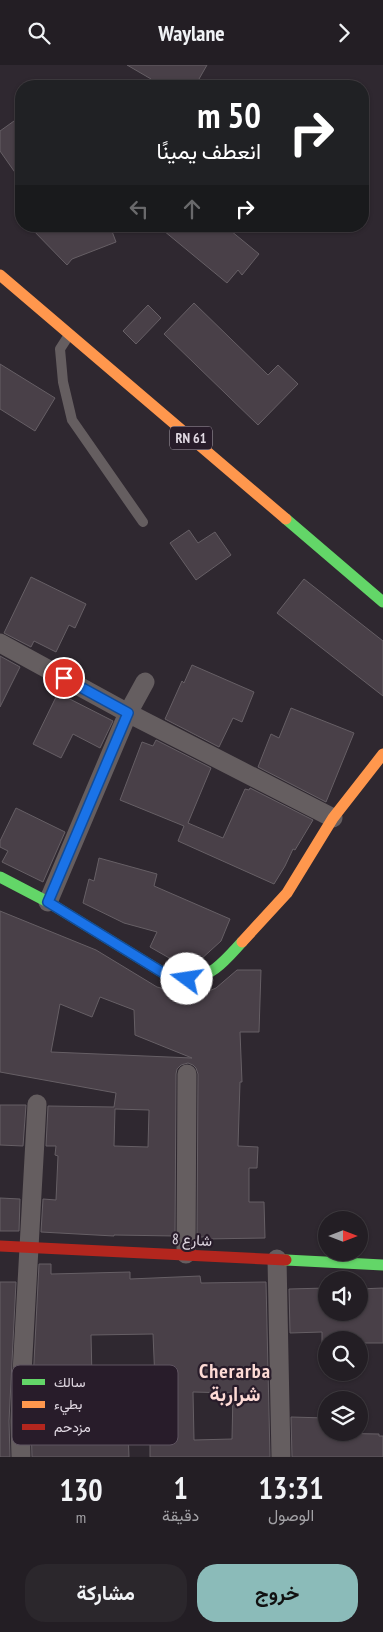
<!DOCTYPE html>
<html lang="ar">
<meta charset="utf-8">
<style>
body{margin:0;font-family:"PT Sans Narrow",Vazirmatn,sans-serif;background:#2b272c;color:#f1f3f6;direction:rtl;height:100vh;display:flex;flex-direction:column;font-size:19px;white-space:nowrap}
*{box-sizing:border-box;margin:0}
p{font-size:16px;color:#a3a2a6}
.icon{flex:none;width:28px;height:28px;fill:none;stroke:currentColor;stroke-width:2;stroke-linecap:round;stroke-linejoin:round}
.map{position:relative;height:1392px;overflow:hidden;direction:ltr}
.panel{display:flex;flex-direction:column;background:#231e24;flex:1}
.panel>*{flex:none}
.guide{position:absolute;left:15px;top:15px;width:354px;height:152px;border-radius:20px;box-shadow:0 1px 4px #0004,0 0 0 1px #403c41;direction:rtl;background:#202124;color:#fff;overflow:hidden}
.needle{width:32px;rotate:90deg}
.tools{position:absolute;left:318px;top:1146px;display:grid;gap:10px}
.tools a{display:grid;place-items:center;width:50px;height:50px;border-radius:50%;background:#231e24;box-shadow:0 1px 4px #0004,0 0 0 1px #403c41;font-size:25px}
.pin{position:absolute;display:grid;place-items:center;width:42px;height:42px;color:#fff;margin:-21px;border:2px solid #fff;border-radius:50%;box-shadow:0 1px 5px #0007}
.me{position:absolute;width:55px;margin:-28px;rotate:284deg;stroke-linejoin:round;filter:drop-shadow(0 0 4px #0008)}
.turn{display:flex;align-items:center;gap:18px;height:105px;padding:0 25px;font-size:22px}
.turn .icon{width:65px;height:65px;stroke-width:2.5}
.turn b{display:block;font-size:35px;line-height:42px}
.lanes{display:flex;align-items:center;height:48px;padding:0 25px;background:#0003;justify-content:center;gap:25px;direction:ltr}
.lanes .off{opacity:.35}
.eta{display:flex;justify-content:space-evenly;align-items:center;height:85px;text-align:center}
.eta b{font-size:30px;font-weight:700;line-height:35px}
.button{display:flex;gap:10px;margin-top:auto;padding:10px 25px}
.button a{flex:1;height:58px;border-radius:20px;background:#8bbbb9;color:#111;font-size:20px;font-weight:700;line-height:58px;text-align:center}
.button a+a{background:#2b272c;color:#f1f3f6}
header{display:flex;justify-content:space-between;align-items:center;height:65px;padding:0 25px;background:#231e24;font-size:22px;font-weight:700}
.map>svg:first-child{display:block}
.building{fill:#494048;stroke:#665f65;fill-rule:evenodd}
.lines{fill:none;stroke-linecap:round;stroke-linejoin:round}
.lane{stroke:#655e60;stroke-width:10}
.street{stroke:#655e60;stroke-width:19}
.fast{stroke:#63d668;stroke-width:11}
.slow{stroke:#ff974d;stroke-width:11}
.jam{stroke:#b3261e;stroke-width:11}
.route-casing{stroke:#114b97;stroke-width:12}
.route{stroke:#1a73e8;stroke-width:9}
.labels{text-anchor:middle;stroke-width:4.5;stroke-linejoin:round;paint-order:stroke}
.shield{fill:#281c2a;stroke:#a9a0ab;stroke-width:1}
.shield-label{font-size:14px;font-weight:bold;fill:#e0d8e2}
.street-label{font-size:15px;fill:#e0d8e2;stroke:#281c2a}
.district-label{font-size:20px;font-weight:bold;letter-spacing:1px;fill:#fddad5;stroke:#281c2a}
.key{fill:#281c2a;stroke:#5f5461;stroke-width:1}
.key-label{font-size:14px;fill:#e0d8e2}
</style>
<header><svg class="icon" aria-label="forward" viewBox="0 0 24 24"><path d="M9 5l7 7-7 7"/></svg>Waylane<svg class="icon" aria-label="search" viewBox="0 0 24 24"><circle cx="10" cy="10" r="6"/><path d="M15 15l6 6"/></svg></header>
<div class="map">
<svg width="383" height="1392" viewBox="0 0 383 1392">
<rect width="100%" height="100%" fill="#2f2830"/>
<path class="building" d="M127 0H207L195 21H147L151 14Z
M21 51V116L0 86V66Z
M29 161H110L116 177 72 194 67 200Z
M158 161H225L259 189 242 210 238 205 227 218Z
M194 238 268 310 278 300 298 319 258 360 164 269Z
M148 240 161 253 136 279 123 266Z
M0 299 55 333 35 366 0 344Z
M189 465 198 478 215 467 231 490 196 515 170 478Z
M31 512 86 539 75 563 69 560 56 587 34 576 31 582 4 568Z
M304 514 383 576V631L277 548Z
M0 591 20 602 0 642Z
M192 600 254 627 242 657 233 653 219 682 165 654 182 616 184 618Z
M58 628 113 656 100 683 73 669 61 693 33 679Z
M291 643 354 668 326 737 258 702 271 669 279 673Z
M156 675 211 703 188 758 223 773 245 724 249 725 250 723 313 755 295 785 293 784 285 801 274 819 178 776 184 761 120 735 142 677 153 681Z
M16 743 65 767 43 817 2 797 8 786 0 782V776Z
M99 793 157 809 154 821 230 854 221 876 199 896 188 898 171 894 150 882 157 867 124 858 83 838 89 814 94 816Z
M0 846 96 885 157 922 184 929 209 926 216 923 237 905H261L259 967H240L242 1017H240L238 1081 258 1082 257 1103H249V1137H264L265 1173 205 1174V1172H197L198 1009 196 1003 193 1000 188 998 181 1000 177 1004 176 1009 175 1171 114 1170V1171L41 1167 43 1134 56 1135 58 1091 55 1090 56 1081H46L48 1041 114 1042 116 1028 0 1007ZM100 932 134 945 135 970 192 993 51 987 60 939 92 952ZM115 1044 149 1045 148 1082 114 1081Z
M0 1040H26L23 1081 0 1080Z
M0 1133 20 1134 19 1166H0Z
M39 1199H51V1209L130 1207V1214L200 1211 201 1218 266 1217 270 1392H150V1377L165 1376 164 1364 128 1365 129 1392H32L31 1356ZM153 1269 155 1316 98 1317V1313H92L91 1270ZM193 1327 233 1328 232 1374 194 1375Z
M0 1217H16L9 1356 10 1392H0Z
M326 1223V1248H359V1224L383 1223V1278H359V1275H326V1279H322V1267L290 1268 289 1224Z
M291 1352 326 1353V1368L379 1369V1371H383V1392H292Z"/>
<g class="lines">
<path class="lane" d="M69 270 60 284 63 317 72 355 143 457"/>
<path class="street" d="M0 578 128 648 333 753
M48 837 128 648 145 617
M186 1189 187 1009
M277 1194 281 1392
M21 1392 20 1356 22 1308 37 1039"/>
<path class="fast" d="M286 454 383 537
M0 812 48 837 165 909C172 911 181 914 188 914 212 913 227 893 242 877
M286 1195 383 1200"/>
<path class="slow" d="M0 210 286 454
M242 877 287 828 333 753 383 689"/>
<path class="jam" d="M0 1181 286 1195"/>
</g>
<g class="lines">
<g class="route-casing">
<path id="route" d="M64 613 128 648 48 837 165 909 187 914"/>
</g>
<use href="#route" class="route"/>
</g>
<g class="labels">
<rect class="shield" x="170" y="361.5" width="42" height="23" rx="4"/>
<g class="shield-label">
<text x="191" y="378">RN 61</text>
</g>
<g class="street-label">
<text transform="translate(192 1175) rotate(3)" y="5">شارع 8</text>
</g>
<g class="district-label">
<text x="235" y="1313">Cherarba<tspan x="235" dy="23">شراربة</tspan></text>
</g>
</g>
<rect x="12" y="1300" width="166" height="80" rx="8" class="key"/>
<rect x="22" y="1314" width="23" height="6" fill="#63d668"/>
<rect x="22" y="1336" width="23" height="7" fill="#ff974d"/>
<rect x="22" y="1359" width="23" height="6" fill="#b3261e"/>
<g class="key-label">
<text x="54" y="1322">سالك</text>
<text x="54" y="1344">بطيء</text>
<text x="54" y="1367">مزدحم</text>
</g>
</svg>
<div class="tools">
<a><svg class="needle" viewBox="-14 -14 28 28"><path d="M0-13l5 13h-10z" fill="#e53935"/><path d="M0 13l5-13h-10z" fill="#a3a2a6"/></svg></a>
<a><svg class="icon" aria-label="sound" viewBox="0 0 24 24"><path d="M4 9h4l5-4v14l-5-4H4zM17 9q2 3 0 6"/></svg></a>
<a><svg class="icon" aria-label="search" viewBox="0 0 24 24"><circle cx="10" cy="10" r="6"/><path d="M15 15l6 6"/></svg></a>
<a><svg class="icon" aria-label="layers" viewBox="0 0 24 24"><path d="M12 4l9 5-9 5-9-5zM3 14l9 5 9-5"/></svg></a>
</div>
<div class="pin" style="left:64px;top:613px;background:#d93025"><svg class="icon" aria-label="arrive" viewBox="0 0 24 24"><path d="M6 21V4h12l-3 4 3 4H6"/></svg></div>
<svg class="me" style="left:187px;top:914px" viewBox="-20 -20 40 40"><circle r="19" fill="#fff"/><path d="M0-13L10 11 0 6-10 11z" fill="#1a73e8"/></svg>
<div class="guide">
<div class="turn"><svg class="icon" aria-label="right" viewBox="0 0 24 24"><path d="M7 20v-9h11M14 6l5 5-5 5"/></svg><div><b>50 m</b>انعطف يمينًا</div></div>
<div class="lanes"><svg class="icon off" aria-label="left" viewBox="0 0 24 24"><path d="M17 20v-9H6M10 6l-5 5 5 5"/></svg><svg class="icon off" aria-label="ahead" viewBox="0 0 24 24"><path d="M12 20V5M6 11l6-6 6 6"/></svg><svg class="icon" aria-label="right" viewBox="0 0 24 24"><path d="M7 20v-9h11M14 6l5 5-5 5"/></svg></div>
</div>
</div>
<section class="panel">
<div class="eta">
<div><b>13:31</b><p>الوصول</p></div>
<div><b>1</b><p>دقيقة</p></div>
<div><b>130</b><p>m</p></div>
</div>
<div class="button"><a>خروج</a><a>مشاركة</a></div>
</section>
